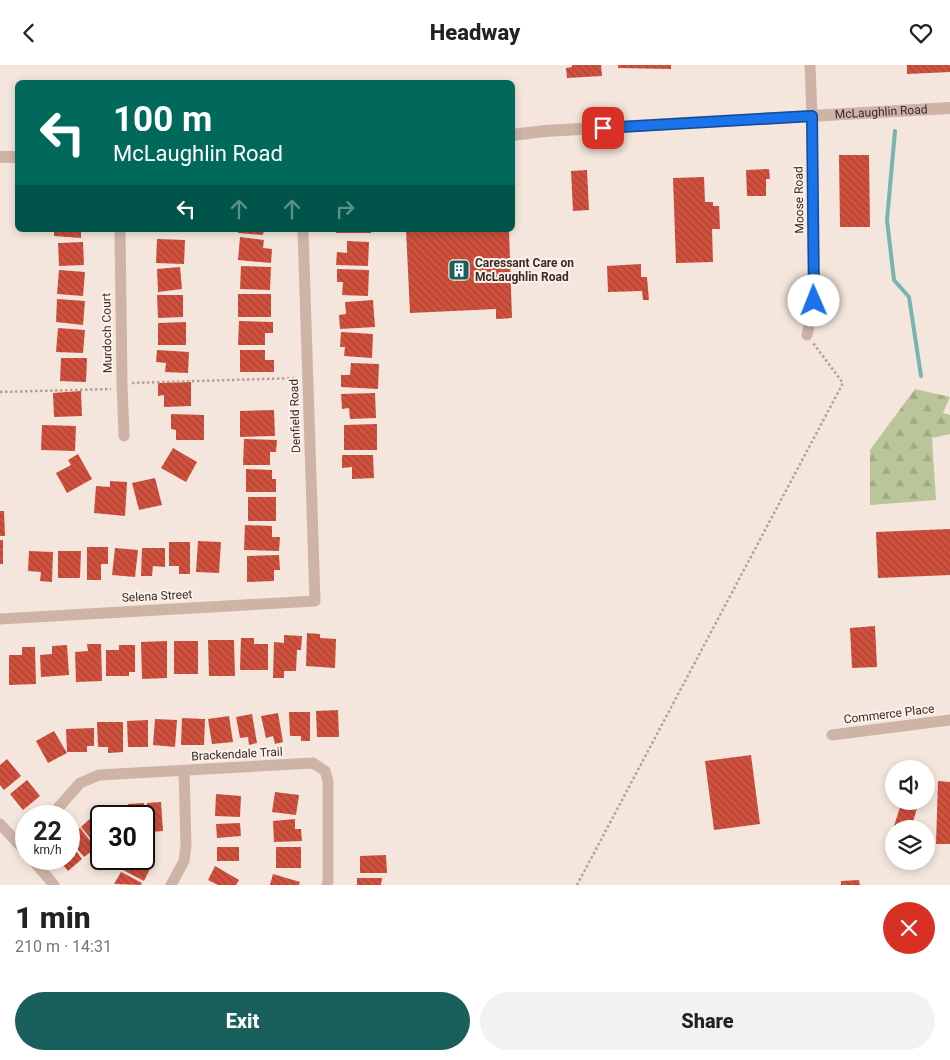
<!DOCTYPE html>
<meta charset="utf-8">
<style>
body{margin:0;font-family:Roboto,sans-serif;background:#f2f2f2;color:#222;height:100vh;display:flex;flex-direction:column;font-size:19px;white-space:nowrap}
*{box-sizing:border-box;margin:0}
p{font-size:16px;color:#767676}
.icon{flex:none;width:28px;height:28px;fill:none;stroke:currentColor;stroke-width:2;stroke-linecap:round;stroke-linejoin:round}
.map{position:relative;height:820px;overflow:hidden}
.panel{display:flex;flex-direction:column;background:#fff;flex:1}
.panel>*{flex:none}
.banner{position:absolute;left:15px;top:15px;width:500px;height:152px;border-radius:8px;box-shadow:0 2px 8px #0003;background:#00695c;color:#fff;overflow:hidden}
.buttons{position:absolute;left:885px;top:695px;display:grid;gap:10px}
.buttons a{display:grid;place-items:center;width:50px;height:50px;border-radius:50%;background:#fff;box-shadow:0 2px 8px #0003;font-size:25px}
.speed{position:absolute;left:15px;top:740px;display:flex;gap:10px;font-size:25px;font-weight:700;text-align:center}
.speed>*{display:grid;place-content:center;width:65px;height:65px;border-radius:50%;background:#fff;box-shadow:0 2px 8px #0003;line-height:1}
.speed small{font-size:12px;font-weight:400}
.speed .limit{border:2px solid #111;border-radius:8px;background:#fff;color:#111}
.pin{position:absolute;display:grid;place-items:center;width:42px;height:42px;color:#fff;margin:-21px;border-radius:10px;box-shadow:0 2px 8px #0006}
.me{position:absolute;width:55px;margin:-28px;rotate:359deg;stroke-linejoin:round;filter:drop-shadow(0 0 4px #0008)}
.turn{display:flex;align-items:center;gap:18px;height:105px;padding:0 15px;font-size:22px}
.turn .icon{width:65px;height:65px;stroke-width:2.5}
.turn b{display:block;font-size:35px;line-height:42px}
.lanes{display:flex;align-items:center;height:48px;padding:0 15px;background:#0003;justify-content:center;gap:25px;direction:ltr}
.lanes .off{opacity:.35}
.round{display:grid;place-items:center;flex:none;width:52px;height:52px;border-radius:26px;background:#f2f2f2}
.head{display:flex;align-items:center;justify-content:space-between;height:85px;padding:0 15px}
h1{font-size:30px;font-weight:800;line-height:38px}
.primary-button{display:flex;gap:10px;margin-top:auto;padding:10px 15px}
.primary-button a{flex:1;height:58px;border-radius:30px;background:#195f5c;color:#fff;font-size:20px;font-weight:800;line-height:58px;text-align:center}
.primary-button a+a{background:#f2f2f2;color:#222}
header{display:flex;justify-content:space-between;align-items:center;height:65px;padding:0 15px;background:#fff;font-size:22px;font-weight:800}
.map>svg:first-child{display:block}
.forest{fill:url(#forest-firs)}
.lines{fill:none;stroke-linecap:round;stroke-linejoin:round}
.stream{stroke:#78b4b0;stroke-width:4}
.building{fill:url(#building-back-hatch)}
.path{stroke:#ba9e90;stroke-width:2.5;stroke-dasharray:2.5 2.5;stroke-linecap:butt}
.minor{stroke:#ceb4a6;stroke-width:11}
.tertiary{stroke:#ceb4a6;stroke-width:12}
.route-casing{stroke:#114b97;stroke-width:12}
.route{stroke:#1a73e8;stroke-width:9}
.labels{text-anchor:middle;stroke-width:4;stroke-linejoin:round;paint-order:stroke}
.street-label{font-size:12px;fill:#392b28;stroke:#fbf1e9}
.poi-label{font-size:12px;font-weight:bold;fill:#392b28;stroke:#fbf1e9;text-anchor:start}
</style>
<header><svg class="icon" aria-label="back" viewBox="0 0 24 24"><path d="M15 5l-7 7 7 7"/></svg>Headway<svg class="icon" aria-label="heart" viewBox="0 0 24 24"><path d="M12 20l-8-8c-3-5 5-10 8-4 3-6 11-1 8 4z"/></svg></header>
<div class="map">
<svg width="950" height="820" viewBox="0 0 950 820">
<defs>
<pattern id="forest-firs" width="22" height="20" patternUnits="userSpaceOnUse" patternTransform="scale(1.25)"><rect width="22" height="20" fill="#bbc59a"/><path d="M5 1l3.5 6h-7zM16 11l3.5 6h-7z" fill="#a2a985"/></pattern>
<pattern id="building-back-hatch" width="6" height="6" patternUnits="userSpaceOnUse" patternTransform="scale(1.25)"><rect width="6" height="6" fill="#d0513e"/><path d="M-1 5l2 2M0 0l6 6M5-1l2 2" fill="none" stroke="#aa4334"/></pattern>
</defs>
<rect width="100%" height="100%" fill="#f4e6dc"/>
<path class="forest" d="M915 324 950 332 943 348 950 350V369L932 373 936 435 870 440V385Z"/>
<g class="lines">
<path class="stream" d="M895 66 887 155 894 215 909 232 921 311"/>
</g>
<path class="building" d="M572 0H601L602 11 567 13 566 3 572 2Z
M618 0H671V4L618 3Z
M907 0H950V7L907 9Z
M839 90H869L870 162H840Z
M769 104 770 114H766V131H747L746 105Z
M587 105 589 145 573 146 571 106Z
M704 112 705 137H713V141H719L720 164H712L713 197 676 198 673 113Z
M54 165H81V173L54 171Z
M238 165H264L263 170 238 168Z
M336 165H371V168H336Z
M406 165H509L512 253 496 254V244L410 248Z
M240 172 264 175 263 183 272 184 271 198 238 195Z
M157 174 185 175 184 199 156 198Z
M347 176 369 177 368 201 336 200 337 187 347 188Z
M83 177 84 200 59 201 58 178Z
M641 199V212H647L649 235H643L642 226 608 227 607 201Z
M241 201 271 202 270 225 240 224Z
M180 202 182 224 158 227 157 204Z
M337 204 369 205 368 231 342 230 343 217H337Z
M59 205 85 207 83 231 57 229Z
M238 229H271V252H238Z
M157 230H183V252L158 253Z
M57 234 85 236 83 260 56 257Z
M373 235 375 262 340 264 339 250 346 249 345 237Z
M239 256 273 257V268H265V280H238Z
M186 257V280H158V258Z
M58 263 85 265 83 288 56 287Z
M341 267 373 269 372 293 344 291 345 282H340Z
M157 285 189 287 188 308 165 307 166 298 156 297Z
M240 285H265V295H274V307H240Z
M61 293H87L86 317 60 316Z
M351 298 379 299 378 324 341 322V310H350Z
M191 317V341L164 342V330L158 331V318Z
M81 326 82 351 54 352 53 328Z
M375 328 376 353 350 354 349 343 342 344 341 329Z
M274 345 275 371 240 372V346Z
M171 349 204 350V375H176V365L171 364Z
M377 359V385H344V360Z
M42 360 76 361 75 386 41 385Z
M244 374 277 375 276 387H270V400H243Z
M173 383 197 397 186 417 161 403Z
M78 389 92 414 67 428 56 408 71 400 68 395Z
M342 390H373L374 413 352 414V402L342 403Z
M246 404 272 405V414H276V427H246Z
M155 413 162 440 139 445 132 418Z
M110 416 127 417 125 451 94 448 96 421 110 422Z
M248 432H276V456H248Z
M0 446H4L5 471H0Z
M245 460 272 461V472H280L279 486 244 485Z
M950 464V510L878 513 876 467Z
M0 475H3V499H0Z
M198 476 221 477 219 508 196 507Z
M169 477H190V509H179V501H169Z
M87 482H108V499H101V515H87Z
M115 483 138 485 135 512 112 510Z
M142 483H165V502L153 501 152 511H141Z
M29 486 53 487 52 517 40 516 41 507 28 506Z
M58 486H81L80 513H58Z
M279 490 280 505H274V516L247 517V491Z
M875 561 877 602 852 603 850 563Z
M307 568 320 569V573L336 574 335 603 306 601Z
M284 570 302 571 301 585H297L296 606H284V613H273L274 577 284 578Z
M241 573H254V579H268V605H240Z
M208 575H234L235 611H209Z
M167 576V613L142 614 141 577Z
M174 576H198V609H174Z
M87 579H101L102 616 76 617 75 587 88 586Z
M67 580 69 610 41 612 40 590 52 589V581Z
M119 580H135V607H129V611H106V585H119Z
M22 582H35L36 619 9 620V590H22Z
M338 645 339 672H317L316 646Z
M289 647H310V676H301V671H290Z
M278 648 283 677 275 679 273 671 266 673 261 651Z
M252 649 257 678 249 680 248 672 240 673 236 652Z
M229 651 233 677 212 679 208 654Z
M182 653 205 654 204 680H181Z
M155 654 177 655 175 682 153 680Z
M148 655V682H128L127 656Z
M97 657H123V687L108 688V682H98Z
M94 663V681H87V687H67L66 664Z
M54 666 67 688 48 698 36 676Z
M751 690 760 759 714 765 705 696Z
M7 694 21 711 4 725 0 720V700Z
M27 715 40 731 23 745 10 729Z
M938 716 950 717V779H936Z
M275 727 299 730 296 750 272 747Z
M216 729 241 731 240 752 215 751Z
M902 736H919L911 764H893Z
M161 737 163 766 149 767 147 738Z
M144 738 145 751H129L128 739Z
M109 742H125V751H109Z
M93 751 101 761V775L96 780 81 762Z
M295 754V764H301L302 776 274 777 273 756Z
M240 758 241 771 217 773 216 759Z
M80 763 96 783 84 792 69 774V771Z
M69 777 82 794 68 806 58 794H69Z
M217 782H239V796H217Z
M276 782H301V803H276Z
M386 790 387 808H360V791Z
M144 793 153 798 144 816 123 805 128 794Z
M215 801 239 815 236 820H218L208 815Z
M121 807 142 818 141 820 114 819Z
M273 809 300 817 299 820H270Z
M357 813H382L381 820H357Z
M859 815 860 820H841V816Z"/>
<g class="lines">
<path class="path" d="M132 318 297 313
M0 327 111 324
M577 820 843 318 813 278"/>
<path class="minor" d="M120 165 122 318 124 371
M807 270 814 236 812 51 810 0
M0 554 315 536 303 165
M832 670 950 655
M51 751 80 718 99 710 313 698 325 706 328 716V816L327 820
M0 759 26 787
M32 794 54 820
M171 820 184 796 186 781 184 705"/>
<g class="tertiary">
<path id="s1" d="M512 70 545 66 950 43"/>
<path d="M0 92H18"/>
</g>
</g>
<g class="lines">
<g class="route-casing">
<path id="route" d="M603 63 812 51 814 236"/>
</g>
<use href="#route" class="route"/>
</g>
<defs>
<g id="building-square" transform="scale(1.125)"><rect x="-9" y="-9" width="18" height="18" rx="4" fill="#195f5c" stroke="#fbf1e9"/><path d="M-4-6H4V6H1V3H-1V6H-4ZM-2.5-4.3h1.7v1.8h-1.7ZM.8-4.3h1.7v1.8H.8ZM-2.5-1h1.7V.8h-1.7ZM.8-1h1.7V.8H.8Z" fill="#fff"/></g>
</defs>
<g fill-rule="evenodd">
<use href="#building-square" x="459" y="205"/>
</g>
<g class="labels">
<g class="street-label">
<text dy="4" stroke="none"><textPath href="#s1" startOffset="370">McLaughlin Road</textPath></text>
<text transform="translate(799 135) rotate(-91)" y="4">Moose Road</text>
<text transform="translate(107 268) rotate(-91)" y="4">Murdoch Court</text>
<text transform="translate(295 351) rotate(-92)" y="4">Denfield Road</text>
<text transform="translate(157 531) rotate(-3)" y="4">Selena Street</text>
<text transform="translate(889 649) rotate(-7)" y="4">Commerce Place</text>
<text transform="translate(237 689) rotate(-3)" y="4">Brackendale Trail</text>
</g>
<g class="poi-label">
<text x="475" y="202">Caressant Care on<tspan x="475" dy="14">McLaughlin Road</tspan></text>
</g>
</g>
</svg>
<div class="buttons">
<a><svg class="icon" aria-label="sound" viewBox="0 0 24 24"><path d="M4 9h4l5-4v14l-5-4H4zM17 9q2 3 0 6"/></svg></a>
<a><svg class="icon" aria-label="layers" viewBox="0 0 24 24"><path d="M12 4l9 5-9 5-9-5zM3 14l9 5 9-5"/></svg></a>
</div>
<div class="speed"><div>22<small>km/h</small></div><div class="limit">30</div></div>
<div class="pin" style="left:603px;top:63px;background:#d93025"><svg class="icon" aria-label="arrive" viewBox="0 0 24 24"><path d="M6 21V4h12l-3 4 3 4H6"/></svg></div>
<svg class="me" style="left:814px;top:236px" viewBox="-20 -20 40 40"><circle r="19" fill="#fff"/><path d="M0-13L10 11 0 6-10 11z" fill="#1a73e8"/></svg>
<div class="banner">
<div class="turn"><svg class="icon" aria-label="left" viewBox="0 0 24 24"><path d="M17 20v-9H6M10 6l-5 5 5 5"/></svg><div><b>100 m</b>McLaughlin Road</div></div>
<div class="lanes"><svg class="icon" aria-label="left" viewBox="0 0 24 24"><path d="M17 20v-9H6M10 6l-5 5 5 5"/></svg><svg class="icon off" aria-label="ahead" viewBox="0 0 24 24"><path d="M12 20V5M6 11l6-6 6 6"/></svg><svg class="icon off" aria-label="ahead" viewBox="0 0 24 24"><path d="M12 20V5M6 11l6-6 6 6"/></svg><svg class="icon off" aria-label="right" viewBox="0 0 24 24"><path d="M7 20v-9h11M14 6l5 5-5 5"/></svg></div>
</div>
</div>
<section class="panel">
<div class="head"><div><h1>1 min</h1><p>210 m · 14:31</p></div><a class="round" style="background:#d93025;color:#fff"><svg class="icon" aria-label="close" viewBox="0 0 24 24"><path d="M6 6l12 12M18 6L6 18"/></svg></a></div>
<div class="primary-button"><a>Exit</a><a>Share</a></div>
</section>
